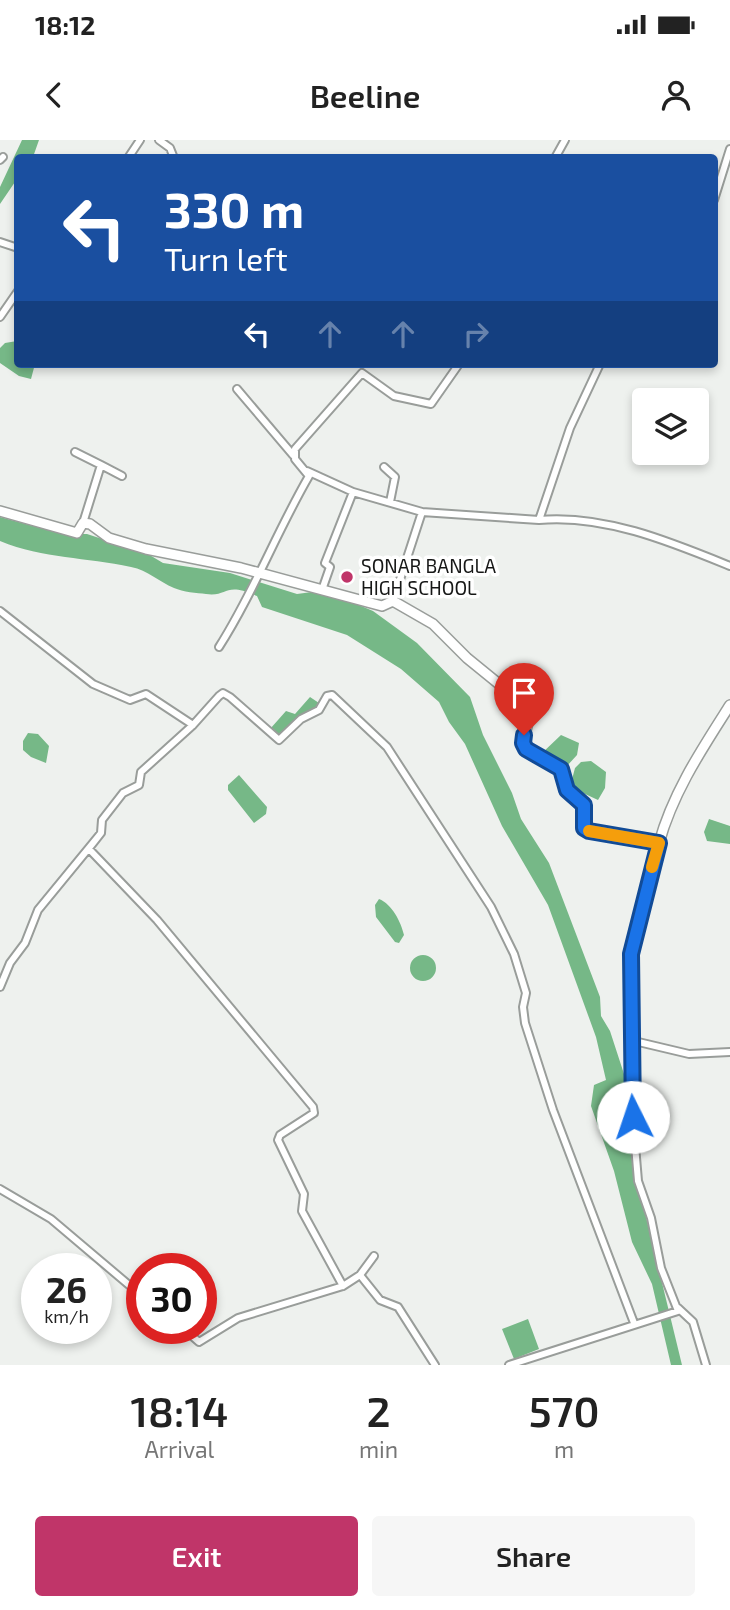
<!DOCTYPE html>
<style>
body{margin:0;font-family:"Exo 2",sans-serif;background:#f6f6f6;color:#222;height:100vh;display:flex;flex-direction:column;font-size:26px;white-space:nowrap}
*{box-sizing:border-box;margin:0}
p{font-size:23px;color:#767676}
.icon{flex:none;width:38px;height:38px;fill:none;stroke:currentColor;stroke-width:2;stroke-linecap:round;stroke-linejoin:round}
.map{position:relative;height:1225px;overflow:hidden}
.sheet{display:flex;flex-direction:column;background:#fff;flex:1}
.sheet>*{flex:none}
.guide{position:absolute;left:14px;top:14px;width:704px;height:214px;border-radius:7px;box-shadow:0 4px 10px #0003;background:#1a4fa0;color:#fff;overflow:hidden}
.controls{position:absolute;left:632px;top:248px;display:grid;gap:14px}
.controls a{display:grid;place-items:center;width:77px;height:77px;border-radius:7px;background:#fff;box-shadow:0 4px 10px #0003;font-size:35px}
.speed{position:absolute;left:21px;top:1113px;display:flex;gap:14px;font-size:35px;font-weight:700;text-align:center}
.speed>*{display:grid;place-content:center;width:91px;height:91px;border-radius:50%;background:#fff;box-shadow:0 4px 10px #0003;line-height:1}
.speed small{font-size:18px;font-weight:400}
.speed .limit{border:10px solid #d22;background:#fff;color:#111}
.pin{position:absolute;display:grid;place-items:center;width:60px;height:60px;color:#fff;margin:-72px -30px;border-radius:50% 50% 50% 0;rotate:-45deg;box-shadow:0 0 7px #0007}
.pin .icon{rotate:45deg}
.me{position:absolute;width:77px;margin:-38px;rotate:356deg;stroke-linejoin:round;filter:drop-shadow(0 0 5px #0008)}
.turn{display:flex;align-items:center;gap:24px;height:147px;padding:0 35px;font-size:32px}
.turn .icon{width:91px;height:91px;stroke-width:2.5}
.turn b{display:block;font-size:49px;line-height:60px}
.lanes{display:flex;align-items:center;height:66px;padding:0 35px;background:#0003;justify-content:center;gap:35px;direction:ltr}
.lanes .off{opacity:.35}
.eta{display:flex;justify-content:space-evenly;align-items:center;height:119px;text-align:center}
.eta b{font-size:42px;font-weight:600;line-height:49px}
.cta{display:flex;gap:14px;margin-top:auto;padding:14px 35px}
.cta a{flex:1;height:80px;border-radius:7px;background:#c03569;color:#fff;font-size:28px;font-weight:600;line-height:80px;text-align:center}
.cta a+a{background:#f6f6f6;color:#222}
.status{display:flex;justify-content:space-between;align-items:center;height:49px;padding:0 35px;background:#fff;direction:ltr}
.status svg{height:19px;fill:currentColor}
header{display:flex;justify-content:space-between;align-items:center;height:91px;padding:0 35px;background:#fff;font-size:32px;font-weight:600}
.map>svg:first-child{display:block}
.water{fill:#76b887}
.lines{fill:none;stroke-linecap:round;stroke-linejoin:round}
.street-casing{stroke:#999d9a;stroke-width:10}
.secondary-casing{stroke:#999d9a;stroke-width:12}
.street{stroke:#fff;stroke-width:6}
.secondary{stroke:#fff;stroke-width:9}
.route-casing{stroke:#114b97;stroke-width:18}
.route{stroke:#1a73e8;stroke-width:12}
.slow{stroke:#f59e0b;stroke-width:12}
.poi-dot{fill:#c03569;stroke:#fff;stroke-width:2.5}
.labels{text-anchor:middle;stroke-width:7;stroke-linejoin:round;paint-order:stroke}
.poi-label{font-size:19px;fill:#161716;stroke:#fff;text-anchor:start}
</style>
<div class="status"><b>18:12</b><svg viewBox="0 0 49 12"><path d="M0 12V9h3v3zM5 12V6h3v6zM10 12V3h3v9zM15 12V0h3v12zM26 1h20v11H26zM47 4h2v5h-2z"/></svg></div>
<header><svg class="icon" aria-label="back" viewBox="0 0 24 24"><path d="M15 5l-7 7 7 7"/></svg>Beeline<svg class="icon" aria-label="person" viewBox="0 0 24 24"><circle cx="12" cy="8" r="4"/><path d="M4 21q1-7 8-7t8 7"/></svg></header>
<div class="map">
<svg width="730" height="1225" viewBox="0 0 730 1225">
<rect width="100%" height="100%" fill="#eef1ee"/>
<path class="water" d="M22 0H39L33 17 18 18 17 39 0 64V47Z
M17 201 18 224H35L31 239 19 236 0 223V208L5 203Z
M0 377 63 394H87L148 414 163 423 230 433 297 454 312 452 347 460 373 471 417 503 470 557 483 595 512 653 521 679 549 723 600 857 601 876 610 891 624 934 631 1015 682 1225H671L652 1144 632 1102 614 1031 591 966 594 945 606 940 596 897 548 765 502 686 465 604 449 582 439 562 401 529 347 495 262 467 257 456C224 441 229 457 206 454 197 453 183 452 174 448 159 442 148 430 131 427 86 417 44 419 0 401Z
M310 557 319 563 318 568 280 597 270 589 286 571 295 574Z
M28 593 38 594 49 606 46 623 31 617 23 610V601Z
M561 595 579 603 577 615 566 627 540 615Z
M591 621 606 632 605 648 598 660 570 647 575 628 581 622Z
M239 635 267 667 266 674 254 683 228 650V645Z
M709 679 730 686V704L707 701 704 692Z
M379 759C392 764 401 782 404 795L399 803 395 802 376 777 375 765Z
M410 828a13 13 0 1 1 26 0a13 13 0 1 1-26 0Z
M528 1179 539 1209 514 1219 502 1189Z"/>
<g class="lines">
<g class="street-casing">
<path id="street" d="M159 0 170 8 174 18
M128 18 140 0
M555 18 565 0
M0 20 3 17
M714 60 730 9
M0 102 18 108
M0 177 18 151
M237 249 293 315
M75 312 101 325
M384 327 395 337 390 362
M307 331 353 352
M539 380C604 374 671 402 730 426
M83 383 101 325 122 336
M322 450 330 427 325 423 353 352 422 372
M393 461 422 372 539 380 570 288 600 224
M0 471 93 544 130 560 146 554 193 585
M219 507C254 452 276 393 309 336L295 319V309L362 233 394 256 431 264 459 224
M89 709 157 780 313 967 314 973 280 995 278 1000 304 1054 302 1071 343 1146
M0 847 10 823 25 803 38 770 93 703 101 693 102 680 123 653 139 645 141 632 193 585 219 556 223 553 230 557 279 600 301 579 319 570 327 556 332 555 387 607 491 767 514 814 526 853 523 867 525 883 553 970 634 1183
M630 900 689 914 730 912
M0 1049 51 1079 142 1156
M360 1135 374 1116
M678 1168 693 1182 706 1225
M183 1188 199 1202 238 1178 343 1146 360 1135 380 1160 398 1167 435 1225
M509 1225 678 1171 661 1128 651 1078 638 1041 631 958V814L659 703"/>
</g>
<g class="secondary-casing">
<path id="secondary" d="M0 371 77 393 83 383 90 384 109 398 146 409 241 428 382 466 393 461 433 484 467 518 531 570 523 603C537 627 565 616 567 650L584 665V688L589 692 659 703C673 652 702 609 730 565"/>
</g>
<use href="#street" class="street"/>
<use href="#secondary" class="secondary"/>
</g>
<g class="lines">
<g class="route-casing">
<path id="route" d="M524 595 523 603 526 609 561 629 567 650 584 665V688L589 691 659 703 631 814 633 977"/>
</g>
<use href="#route" class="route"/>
<path class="slow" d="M589 691 659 703 652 727"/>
</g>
<circle class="poi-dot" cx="347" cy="437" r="7"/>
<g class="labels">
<g class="poi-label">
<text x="361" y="433">SONAR BANGLA<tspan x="361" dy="22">HIGH SCHOOL</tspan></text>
</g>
</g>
</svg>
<div class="controls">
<a><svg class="icon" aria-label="layers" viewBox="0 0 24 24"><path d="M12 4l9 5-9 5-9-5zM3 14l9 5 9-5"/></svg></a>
</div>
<div class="speed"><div>26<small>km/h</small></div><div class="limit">30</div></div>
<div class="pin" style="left:524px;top:595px;background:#d93025"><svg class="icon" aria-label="arrive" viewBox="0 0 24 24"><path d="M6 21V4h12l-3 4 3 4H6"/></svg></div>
<svg class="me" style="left:633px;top:977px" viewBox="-20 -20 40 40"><circle r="19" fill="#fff"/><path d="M0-13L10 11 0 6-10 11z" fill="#1a73e8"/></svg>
<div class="guide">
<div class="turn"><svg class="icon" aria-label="left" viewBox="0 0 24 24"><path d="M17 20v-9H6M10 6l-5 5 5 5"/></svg><div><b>330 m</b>Turn left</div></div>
<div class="lanes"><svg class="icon" aria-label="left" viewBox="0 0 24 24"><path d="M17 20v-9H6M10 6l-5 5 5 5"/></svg><svg class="icon off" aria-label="ahead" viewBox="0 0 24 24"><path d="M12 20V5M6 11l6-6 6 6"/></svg><svg class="icon off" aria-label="ahead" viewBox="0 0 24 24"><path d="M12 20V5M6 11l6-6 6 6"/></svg><svg class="icon off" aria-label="right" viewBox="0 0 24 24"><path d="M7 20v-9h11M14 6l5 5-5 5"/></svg></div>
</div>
</div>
<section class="sheet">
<div class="eta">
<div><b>18:14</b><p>Arrival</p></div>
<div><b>2</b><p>min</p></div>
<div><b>570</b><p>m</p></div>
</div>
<div class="cta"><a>Exit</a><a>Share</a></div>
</section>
